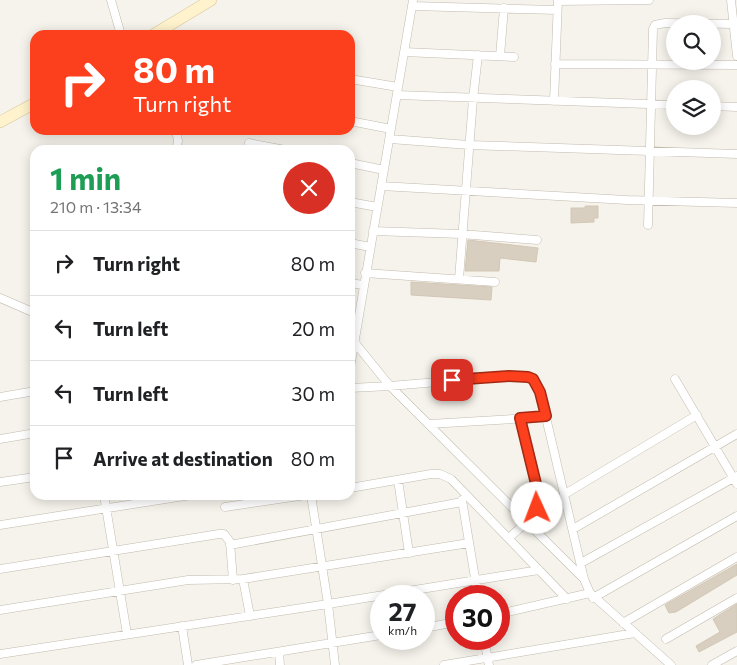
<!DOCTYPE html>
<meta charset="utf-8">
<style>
body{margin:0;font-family:Commissioner,sans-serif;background:#f6f6f6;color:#202124;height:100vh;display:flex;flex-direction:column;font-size:19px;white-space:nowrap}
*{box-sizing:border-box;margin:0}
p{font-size:16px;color:#757577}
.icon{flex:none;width:28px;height:28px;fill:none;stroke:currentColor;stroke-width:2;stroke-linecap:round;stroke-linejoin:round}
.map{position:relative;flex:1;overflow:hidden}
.panel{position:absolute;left:30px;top:145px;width:325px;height:355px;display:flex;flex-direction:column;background:#fff;border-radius:15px;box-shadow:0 2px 12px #0003}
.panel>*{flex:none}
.top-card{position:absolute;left:30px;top:30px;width:325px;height:105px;border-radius:15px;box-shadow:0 2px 12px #0003;background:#fc3f1d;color:#fff;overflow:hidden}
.controls{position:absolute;left:666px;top:15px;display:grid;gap:10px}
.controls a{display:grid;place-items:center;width:55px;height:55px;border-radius:50%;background:#fff;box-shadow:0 2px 12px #0003;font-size:25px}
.speed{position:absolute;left:370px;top:585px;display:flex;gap:10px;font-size:25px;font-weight:700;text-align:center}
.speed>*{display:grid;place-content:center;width:65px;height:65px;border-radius:50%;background:#fff;box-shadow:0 2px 12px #0003;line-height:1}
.speed small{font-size:12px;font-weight:400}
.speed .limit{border:8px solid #d22;background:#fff;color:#111}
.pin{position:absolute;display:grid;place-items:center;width:42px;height:42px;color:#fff;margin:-21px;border-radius:10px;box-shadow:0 2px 8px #0006}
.me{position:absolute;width:55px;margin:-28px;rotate:358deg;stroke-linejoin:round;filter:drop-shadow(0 0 4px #0008)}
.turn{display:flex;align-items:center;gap:18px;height:105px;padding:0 20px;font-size:22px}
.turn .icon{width:65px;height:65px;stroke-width:2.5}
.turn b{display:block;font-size:35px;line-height:42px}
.round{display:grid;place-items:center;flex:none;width:52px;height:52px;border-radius:26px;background:#f6f6f6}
.overview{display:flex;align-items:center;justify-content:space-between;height:85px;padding:0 20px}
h1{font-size:30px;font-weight:700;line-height:38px;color:#1e9e55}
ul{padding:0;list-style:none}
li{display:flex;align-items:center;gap:15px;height:65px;padding:0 20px;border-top:1px solid #e0e0e0}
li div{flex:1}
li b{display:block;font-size:19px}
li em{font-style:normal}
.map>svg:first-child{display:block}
.building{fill:#d8cfc1;stroke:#d3c7b4}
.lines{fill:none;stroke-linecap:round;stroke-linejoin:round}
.street-casing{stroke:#c2bbae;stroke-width:9}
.secondary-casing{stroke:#d6c79b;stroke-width:12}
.street{stroke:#fff;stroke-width:8}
.secondary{stroke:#fff3cd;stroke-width:11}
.route-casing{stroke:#a42913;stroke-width:12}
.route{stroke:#fc3f1d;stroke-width:9}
</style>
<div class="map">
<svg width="737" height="665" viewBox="0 0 737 665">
<rect width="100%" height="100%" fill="#f6f3ec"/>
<path class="building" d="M585 206H598V218H594V222L571 223V208H585Z
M468 240 538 248 536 262 500 258 499 271H465Z
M411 282 492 287 491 300 411 295Z
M737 564V575L676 612 669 613 665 605Z
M737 604V632L699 652 696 646 720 632 713 619Z"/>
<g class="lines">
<g class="street-casing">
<path id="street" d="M111 0 121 35
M731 0 737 56
M558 1 649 0
M412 6 557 10
M404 52 514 57
M500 56 504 8
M555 64 737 65
M350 79 398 87
M397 95 675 105
M554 101 558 0
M712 106 737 107
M350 121 391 129
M176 130 178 141 176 150
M390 139 469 145 737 154
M249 143 285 150
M350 163 384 170
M381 186 627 200 737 203
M350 202 377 207
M648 225 653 29 655 25 665 23 734 24
M373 231 461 234 537 240
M350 243 370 247
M365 273 495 282
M459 279 473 99 478 55
M350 283 363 285
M0 298 35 313
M355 343 390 386 584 579
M350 368 413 0
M675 379 737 484
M350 388 390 386 509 376C526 376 534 375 540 392L584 579 590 593 671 665
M0 397 35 391
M429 424 546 417
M0 439 35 433
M398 480 409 553
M0 482 35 477
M350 488 431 474H440L451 479 567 599
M565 494 697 415
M104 495 127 634
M311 495 328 604 539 570
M462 500 478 596
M225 507 306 495
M0 525 191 495
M573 529 737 434
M509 538C518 529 533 519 537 506 542 490 525 437 520 418
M230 545 462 502
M581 563 737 476
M0 569 219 534H224L230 542 233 580
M243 579 250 616
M593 598 737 516
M0 610 188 580 243 579 469 543
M499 614 590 593
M623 623 737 557
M182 626 188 665
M424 628 456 622
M484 639 489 665
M666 639 737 598
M279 652 280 665
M0 654 328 604 335 665
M196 665 381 635
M444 665 635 633
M712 665 737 651"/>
</g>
<g class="secondary-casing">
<path id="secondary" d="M153 35 211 0
M0 122 35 103"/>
</g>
<use href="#street" class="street"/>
<use href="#secondary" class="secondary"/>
</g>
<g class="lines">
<g class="route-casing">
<path id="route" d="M452 380 509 376 528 377 533 379 540 392 546 416 520 418 537 488V508"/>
</g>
<use href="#route" class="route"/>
</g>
</svg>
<div class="controls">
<a><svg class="icon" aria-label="search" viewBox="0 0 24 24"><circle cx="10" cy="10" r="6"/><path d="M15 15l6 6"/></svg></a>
<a><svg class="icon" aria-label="layers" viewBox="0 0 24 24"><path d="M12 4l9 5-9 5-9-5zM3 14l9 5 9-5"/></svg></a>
</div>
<div class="speed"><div>27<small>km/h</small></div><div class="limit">30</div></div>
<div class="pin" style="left:452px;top:380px;background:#d93025"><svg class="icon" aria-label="arrive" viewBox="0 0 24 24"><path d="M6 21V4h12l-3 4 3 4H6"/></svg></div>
<svg class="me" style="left:537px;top:508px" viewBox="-20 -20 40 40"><circle r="19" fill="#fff"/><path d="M0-13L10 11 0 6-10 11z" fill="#fc3f1d"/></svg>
<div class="top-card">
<div class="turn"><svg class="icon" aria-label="right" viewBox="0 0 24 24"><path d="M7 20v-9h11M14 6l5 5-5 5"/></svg><div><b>80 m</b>Turn right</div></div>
</div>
<section class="panel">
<div class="overview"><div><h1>1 min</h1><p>210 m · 13:34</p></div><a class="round" style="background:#d93025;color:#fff"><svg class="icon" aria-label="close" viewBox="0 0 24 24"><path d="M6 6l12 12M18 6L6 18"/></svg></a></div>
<ul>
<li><svg class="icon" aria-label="right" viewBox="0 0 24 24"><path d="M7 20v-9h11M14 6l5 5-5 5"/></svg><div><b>Turn right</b></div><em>80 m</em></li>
<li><svg class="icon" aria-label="left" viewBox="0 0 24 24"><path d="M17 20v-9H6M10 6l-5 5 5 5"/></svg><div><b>Turn left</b></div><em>20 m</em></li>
<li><svg class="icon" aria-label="left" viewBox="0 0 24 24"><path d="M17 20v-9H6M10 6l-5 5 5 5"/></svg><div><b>Turn left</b></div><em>30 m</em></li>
<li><svg class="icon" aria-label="arrive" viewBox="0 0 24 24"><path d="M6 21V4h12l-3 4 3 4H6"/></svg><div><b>Arrive at destination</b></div><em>80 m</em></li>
</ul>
</section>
</div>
